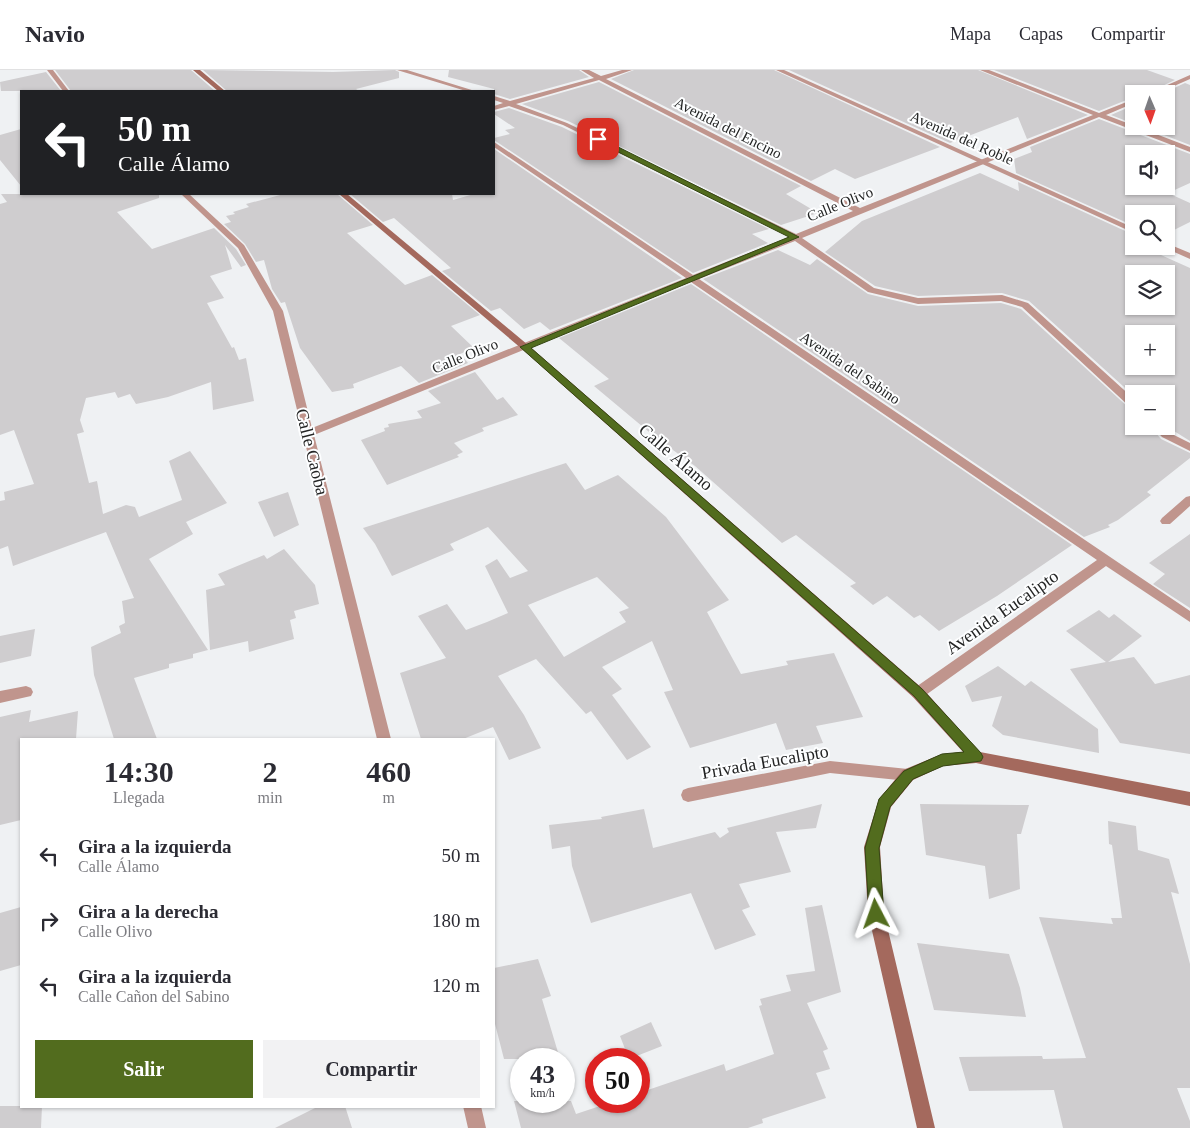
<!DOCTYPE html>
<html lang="es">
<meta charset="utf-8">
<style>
body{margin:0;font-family:"Times New Roman",serif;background:#f2f2f3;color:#2b2b33;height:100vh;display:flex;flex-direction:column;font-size:19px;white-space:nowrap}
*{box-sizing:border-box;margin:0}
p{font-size:16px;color:#7c7c81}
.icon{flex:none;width:28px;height:28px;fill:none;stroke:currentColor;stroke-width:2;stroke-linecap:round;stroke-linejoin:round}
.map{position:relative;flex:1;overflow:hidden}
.side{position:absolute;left:20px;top:668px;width:475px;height:370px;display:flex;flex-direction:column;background:#fff;border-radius:0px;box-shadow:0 1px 4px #0004}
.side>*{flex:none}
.banner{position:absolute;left:20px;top:20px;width:475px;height:105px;border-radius:0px;box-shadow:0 1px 4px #0004;background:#202124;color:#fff;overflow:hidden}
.needle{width:32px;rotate:178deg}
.tools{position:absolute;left:1125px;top:15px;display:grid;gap:10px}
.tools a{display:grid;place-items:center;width:50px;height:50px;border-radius:0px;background:#fff;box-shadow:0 1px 4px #0004;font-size:25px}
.speed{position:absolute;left:510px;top:978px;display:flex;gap:10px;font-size:25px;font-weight:700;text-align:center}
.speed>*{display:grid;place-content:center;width:65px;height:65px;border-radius:50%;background:#fff;box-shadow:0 1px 4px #0004;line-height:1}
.speed small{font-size:12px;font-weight:400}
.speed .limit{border:8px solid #d22;background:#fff;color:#111}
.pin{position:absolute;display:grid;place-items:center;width:42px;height:42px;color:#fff;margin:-21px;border-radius:10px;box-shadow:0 2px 8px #0006}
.me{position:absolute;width:55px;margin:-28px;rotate:356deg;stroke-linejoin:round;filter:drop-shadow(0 0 4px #0008)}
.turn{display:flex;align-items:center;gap:18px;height:105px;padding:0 15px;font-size:22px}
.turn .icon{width:65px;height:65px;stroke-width:2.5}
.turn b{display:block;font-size:35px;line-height:42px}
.eta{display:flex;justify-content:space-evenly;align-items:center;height:85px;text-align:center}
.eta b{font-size:30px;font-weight:800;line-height:35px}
.primary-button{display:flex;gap:10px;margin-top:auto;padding:10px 15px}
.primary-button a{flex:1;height:58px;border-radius:0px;background:#526c1e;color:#fff;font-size:20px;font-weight:800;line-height:58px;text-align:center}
.primary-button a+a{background:#f2f2f3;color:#2b2b33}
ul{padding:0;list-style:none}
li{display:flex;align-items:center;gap:15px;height:65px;padding:0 15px}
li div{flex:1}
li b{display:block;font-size:19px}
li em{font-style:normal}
header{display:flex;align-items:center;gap:30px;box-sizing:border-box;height:70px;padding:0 25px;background:#fff;border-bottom:1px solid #e1e1e2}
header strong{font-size:24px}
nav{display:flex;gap:28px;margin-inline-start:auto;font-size:18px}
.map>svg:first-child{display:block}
.building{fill:#cfcdcf;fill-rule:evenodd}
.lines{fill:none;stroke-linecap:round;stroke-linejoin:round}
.minor{fill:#c0958d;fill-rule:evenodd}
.tertiary{fill:#c0958d;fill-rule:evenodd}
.secondary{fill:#a4695d;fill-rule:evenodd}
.route{fill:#526c1e;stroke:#354614}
.labels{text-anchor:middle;stroke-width:4;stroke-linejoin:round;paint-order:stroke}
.far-street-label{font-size:15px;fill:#232424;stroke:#fdfeff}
.street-label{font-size:18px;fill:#232424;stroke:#fdfeff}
</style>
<header>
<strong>Navio</strong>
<nav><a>Mapa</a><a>Capas</a><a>Compartir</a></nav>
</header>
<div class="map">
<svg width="1190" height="1058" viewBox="0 0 1190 1058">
<rect width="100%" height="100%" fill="#eff1f3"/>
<path class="building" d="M55 0H191L215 21H71Z
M203 0 333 2 395 0 399 2V8L356 19 359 21H227Z
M449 0H579L589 7 510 29 494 24V19L448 7Z
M634 0H774L940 77 855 109 835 99 811 111 611 9Z
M789 0H978L1088 45 1027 69 1018 47 950 73Z
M994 0H1147L1175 10 1145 24H1134V27L1099 41Z
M46 2 61 21H1L0 12Z
M599 12 801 116 786 124 818 143 781 155 568 51 522 34Z
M1185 13 1190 15V75L1141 56H1166V24H1161Z
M1134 35V54L1111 45Z
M509 38 562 57 769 159 752 164 768 173 693 203 494 70V68L510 64 505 60 515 58 494 44V42Z
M1099 49 1190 84V113L1168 123 1190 133V152L1166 164V144H1134V156L1016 103 1014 89 1032 82 1030 77ZM1134 84H1166V116H1134Z
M21 59V116L0 90V65Z
M494 79 682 208 550 260 540 252 524 259 500 238 491 241 442 201 451 198 394 148 383 152 350 124H452L453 130 474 124H494Z
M980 103 1019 121 1018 112 1134 165V176H1141L1190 198V371L1166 356V324H1134V326L1029 231 1002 223 918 226 875 216 825 182 862 151ZM1134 204H1166V236H1134ZM1134 264H1166V296H1134Z
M1 124H159V128L117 142 152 179 214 158 236 179 246 195 241 197 225 175 232 199 210 206 224 228 207 233 232 278 234 277 239 290 246 288 254 331 213 340 211 312 168 327 136 334 130 324 118 328 115 322 86 328 80 350 84 362 77 364 89 413 97 411 103 444 126 435 135 437 139 447 182 430 169 391 190 381 227 433 186 452 193 464 149 489 208 580 193 584V588L169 594V598L134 608 157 669H114L94 605 91 577 121 563 119 556 125 553 122 531 134 528 106 462 13 496 8 476 0 479V431L5 430 4 422 34 414 14 360 0 365V134L7 132Z
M284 124H337L373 155 347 163 405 215 432 205 480 245 451 256 474 278 460 284 468 293 419 313 401 296 353 314 354 318 332 322 300 278 285 232 281 233 272 219 264 190 256 192 245 174 224 154 231 152 226 146 235 144 233 142 249 137 246 134Z
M778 180 810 195 817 189 868 224 918 236 1001 233 1021 239 1129 338 1134 340V356H1150L1161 369 1190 383V388L1147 422 1151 425 1118 450 1108 455 1110 457 1084 467 703 209Z
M691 214 1072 475 997 526 939 561 920 545 914 548 887 526 873 535 850 516 856 513 796 465 782 473 695 396 655 367 594 316 609 309 559 268Z
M475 302 497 330 503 327 518 345 482 358 484 361 454 373 463 382 457 385 459 387 387 415 361 370 385 361 384 358 389 357 388 354 422 348 417 341 441 333 428 321Z
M566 393 585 420 618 405 666 447 729 530 707 542 741 604 788 595 786 591 834 583 863 647 816 656 823 673 786 680 776 653 690 678 664 622 673 620 652 571 602 597 622 619 612 625 651 677 627 690 591 641 586 644 536 589 498 606 524 645 541 678 509 690 493 657 463 669H421L400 603 446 588 418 546 447 534 466 560 487 552 508 543 485 496 497 489 510 508 528 501 488 457 450 474 454 480 392 506 375 474 363 458ZM597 507 629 538 619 542 626 552 564 587 528 535Z
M288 422 299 455 274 467 258 432Z
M1190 464V538L1153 514 1165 504 1149 493Z
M284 479 315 515 319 534 294 541 296 548 290 550 294 569 249 582 248 571 210 580 206 520 225 515 218 504 264 485 267 489Z
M1099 540 1109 548 1114 544 1142 566 1108 592 1134 587 1155 614 1190 605V684L1120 673 1070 599 1106 592 1066 561Z
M35 559 31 586 0 593V566Z
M998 596 1025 616 1031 611 1098 659 1099 683 1003 665 992 656 1002 626 972 632 965 616Z
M31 640 29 652 78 641 76 669H21V750L0 755V647Z
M822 734 816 758 776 762 791 802 739 814 750 837 742 840 756 865 715 880 691 823 591 853 572 796 570 776 552 779 549 755 602 749 601 747 644 739 653 778 715 762 720 768 729 762 727 758Z
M920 734 1029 735 1021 764H1017L1020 819 989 829 985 796 926 785Z
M1108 751 1136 756 1138 780 1169 789 1179 824 1171 822 1190 894V1018H1177L1190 1051V1058H1063L1054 1020 969 1021 959 987 1042 986 1043 989 1086 988 1039 847 1113 854 1111 848H1122L1112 775 1109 774Z
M822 835 841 922 807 933 828 979 823 981 830 999 816 1003 826 1028 762 1049 763 1053 748 1058H521L514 1031H571L576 1044 615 1031H639V1023L724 994 726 1001 774 984 759 936 762 935 760 929 791 921 786 905 815 901 805 838Z
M21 837V895L0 901V843Z
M917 873 1009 884 1020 918 1026 947 934 940Z
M538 889 551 926 542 929 560 989H504L494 950V898Z
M651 952 662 976 629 989 620 966Z
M0 1036H42L41 1058H0Z
M319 1036H345L352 1058H275Z"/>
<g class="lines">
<path class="minor" d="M47 0H53L69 21H63Z
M397 0H407L475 21H466Z
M581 0H589L601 6 622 0H632L606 9 860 138 1093 45 980 0H989L1099 43 1134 29V33L1106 45 1190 77V82L1099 47 802 168 874 218 918 228 1002 225 1028 233 1134 329V338L1130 337 1022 237 1001 231 918 234 868 222 795 171 699 209 1190 541V552L1106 496 923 627 918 629 913 627 911 623 913 619 1097 490 691 212 314 365 391 669H377L273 241 238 178 181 124H189L244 175 283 241 312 358 686 208 494 77V72L693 205 789 167 563 55 509 36 494 40V36L503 33 494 30V26L510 31 594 8ZM599 10 853 141 796 164 567 53 516 34Z
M1190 5V9L1156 24H1147Z
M1152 356H1163L1170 363 1190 373V381L1162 367Z
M1190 426V436L1170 454H1162L1160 451 1162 448 1186 427Z
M26 616 31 618 33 622 31 626 0 633V621Z
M830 691 908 699 913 700 915 705 913 710 908 711 830 703 688 732 683 730 681 725 683 720 688 718Z
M463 1036H481L486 1058H468Z"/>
<path class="tertiary" d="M776 0H784L1134 158V163Z
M1166 173 1190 183V189L1163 177 1166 176Z"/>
<path class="secondary" d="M193 0H200L225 21H218Z
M339 124H347L528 275 923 619 980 682 1190 722V736L976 693 943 696 913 710 891 737 880 777 884 843 935 1058H917L868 843 864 777 879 729 903 700 942 684 963 682 913 627 522 279Z"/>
</g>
<path class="route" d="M596 68H600L799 167 531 278 922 619 981 683 983 687 981 691 943 696 913 709 890 737 879 778 884 844 881 849 876 851 871 849 869 844 865 778 879 729 904 701 942 684 964 682 914 626 520 277 789 167 596 71Z"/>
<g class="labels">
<g class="far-street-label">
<text transform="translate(728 58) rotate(27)" y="5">Avenida del Encino</text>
<text transform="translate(962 68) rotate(24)" y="5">Avenida del Roble</text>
<text transform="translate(840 134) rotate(-22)" y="5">Calle Olivo</text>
<text transform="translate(465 286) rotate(-22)" y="5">Calle Olivo</text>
<text transform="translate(850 298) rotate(34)" y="5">Avenida del Sabino</text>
</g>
<g class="street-label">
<text transform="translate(312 382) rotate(76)" y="6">Calle Caoba</text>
<text transform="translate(676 387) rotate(41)" y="6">Calle Álamo</text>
<text transform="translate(1002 542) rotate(-35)" y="6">Avenida Eucalipto</text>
<text transform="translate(765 692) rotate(-10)" y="6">Privada Eucalipto</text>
</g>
</g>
</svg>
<div class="tools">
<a><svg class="needle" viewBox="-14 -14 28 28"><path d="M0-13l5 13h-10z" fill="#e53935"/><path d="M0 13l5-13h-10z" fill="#7c7c81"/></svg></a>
<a><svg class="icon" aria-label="sound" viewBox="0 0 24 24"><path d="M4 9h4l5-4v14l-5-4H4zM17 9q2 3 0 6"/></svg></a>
<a><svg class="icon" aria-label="search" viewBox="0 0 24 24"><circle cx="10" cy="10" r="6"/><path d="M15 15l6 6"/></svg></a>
<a><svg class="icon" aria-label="layers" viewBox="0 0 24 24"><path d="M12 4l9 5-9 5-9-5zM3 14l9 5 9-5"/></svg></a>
<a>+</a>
<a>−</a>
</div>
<div class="speed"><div>43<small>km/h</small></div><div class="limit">50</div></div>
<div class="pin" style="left:598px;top:69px;background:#d93025"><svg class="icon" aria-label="arrive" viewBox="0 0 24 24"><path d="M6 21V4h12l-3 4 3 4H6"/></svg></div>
<svg class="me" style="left:876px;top:844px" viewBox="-20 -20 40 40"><path d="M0-17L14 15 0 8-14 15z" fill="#526c1e" stroke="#fff" stroke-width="4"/></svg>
<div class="banner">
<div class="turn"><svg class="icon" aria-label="left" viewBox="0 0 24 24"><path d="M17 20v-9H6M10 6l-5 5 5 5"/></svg><div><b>50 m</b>Calle Álamo</div></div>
</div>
<section class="side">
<div class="eta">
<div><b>14:30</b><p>Llegada</p></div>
<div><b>2</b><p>min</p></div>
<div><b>460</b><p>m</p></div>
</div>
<ul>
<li><svg class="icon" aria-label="left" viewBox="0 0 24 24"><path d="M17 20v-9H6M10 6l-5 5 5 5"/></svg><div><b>Gira a la izquierda</b><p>Calle Álamo</p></div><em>50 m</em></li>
<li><svg class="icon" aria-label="right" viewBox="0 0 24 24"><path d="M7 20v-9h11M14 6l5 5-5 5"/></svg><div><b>Gira a la derecha</b><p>Calle Olivo</p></div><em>180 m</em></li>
<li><svg class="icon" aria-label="left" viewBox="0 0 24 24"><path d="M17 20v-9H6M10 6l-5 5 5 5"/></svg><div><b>Gira a la izquierda</b><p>Calle Cañon del Sabino</p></div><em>120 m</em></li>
</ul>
<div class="primary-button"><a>Salir</a><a>Compartir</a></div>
</section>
</div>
